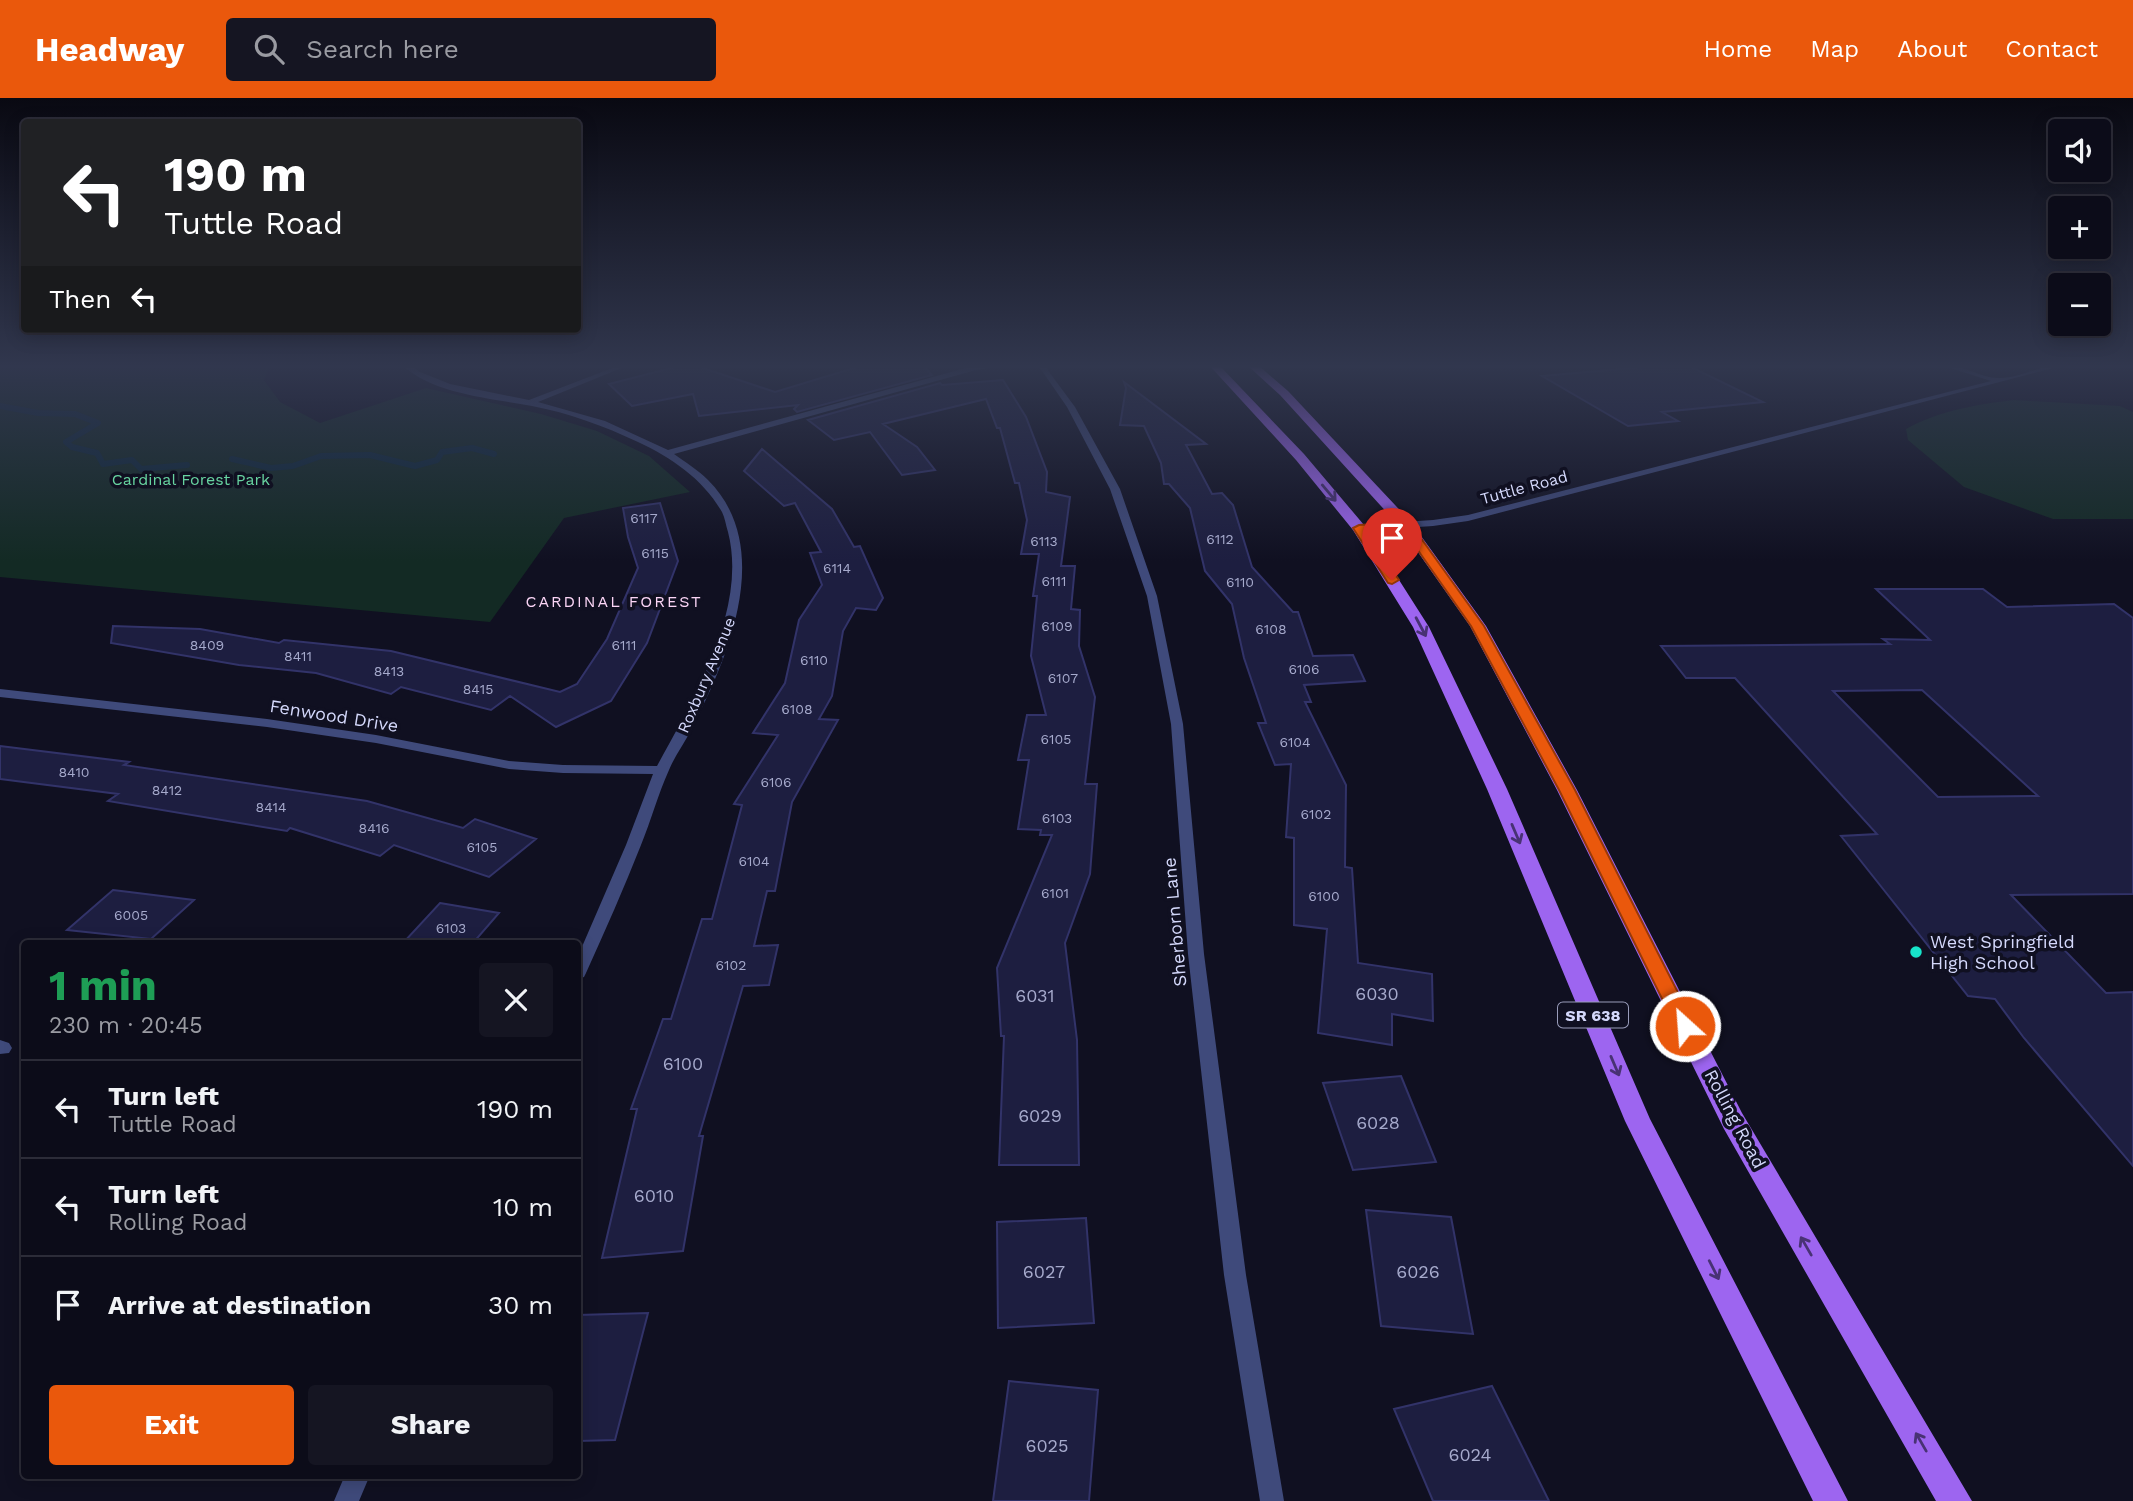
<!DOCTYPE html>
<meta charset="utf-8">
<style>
body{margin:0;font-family:"Work Sans",sans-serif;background:#151522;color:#f1f3f6;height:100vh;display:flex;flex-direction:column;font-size:26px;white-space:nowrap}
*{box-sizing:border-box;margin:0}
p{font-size:23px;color:#9a9ba2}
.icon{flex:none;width:38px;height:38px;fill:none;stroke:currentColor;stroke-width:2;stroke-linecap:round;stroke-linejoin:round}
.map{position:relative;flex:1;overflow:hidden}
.panel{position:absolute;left:21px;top:842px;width:560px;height:539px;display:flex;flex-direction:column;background:#0c0c19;border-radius:7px;box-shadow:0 4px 18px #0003,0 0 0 2px #2c2c38}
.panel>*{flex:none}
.guide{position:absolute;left:21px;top:21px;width:560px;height:214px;border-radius:7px;box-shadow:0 4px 18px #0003,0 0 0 2px #2c2c38;background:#202124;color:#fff;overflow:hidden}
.controls{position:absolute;left:2048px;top:21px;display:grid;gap:14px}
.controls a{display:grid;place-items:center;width:63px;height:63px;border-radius:7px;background:#0c0c19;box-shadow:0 4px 18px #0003,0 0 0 2px #2c2c38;font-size:35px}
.pin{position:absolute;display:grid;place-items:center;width:60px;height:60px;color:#fff;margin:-72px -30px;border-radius:50% 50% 50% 0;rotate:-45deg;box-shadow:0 0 7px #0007}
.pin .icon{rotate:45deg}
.me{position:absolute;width:77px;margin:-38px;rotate:334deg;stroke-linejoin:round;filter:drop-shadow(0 0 5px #0008)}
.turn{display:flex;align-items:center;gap:24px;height:147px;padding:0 28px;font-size:32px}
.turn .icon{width:91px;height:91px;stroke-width:2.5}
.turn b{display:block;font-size:49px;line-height:60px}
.then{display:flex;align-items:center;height:66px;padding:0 28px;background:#0003;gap:14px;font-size:26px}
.round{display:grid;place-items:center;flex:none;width:74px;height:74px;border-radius:7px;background:#151522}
.head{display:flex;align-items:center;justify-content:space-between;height:119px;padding:0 28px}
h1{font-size:42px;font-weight:700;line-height:52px;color:#1e9e55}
.button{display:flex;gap:14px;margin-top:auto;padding:14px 28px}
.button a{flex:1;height:80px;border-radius:7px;background:#ea580c;color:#fff;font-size:28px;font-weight:700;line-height:80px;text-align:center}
.button a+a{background:#151522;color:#f1f3f6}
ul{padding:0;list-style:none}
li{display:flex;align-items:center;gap:21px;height:98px;padding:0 28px;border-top:2px solid #2c2c38}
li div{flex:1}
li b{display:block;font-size:26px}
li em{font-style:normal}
header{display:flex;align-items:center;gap:42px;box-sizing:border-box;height:98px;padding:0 35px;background:#ea580c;color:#fff}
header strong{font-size:33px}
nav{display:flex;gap:38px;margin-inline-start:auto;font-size:24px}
.search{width:490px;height:63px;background:#151522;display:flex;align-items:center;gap:18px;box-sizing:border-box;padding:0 24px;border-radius:7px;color:#9a9ba2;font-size:26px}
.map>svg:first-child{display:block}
.green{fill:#132a24}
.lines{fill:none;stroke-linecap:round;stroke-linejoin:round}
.stream{stroke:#0e293b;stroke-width:6}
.building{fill:#1d1e40;stroke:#323369;stroke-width:2;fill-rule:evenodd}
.minor{fill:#3f4a7b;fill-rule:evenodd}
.primary{fill:#9d65f0;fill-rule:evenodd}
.oneway{stroke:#483274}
.route{fill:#ea580c;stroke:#983908;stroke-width:2}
.poi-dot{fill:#17e4ca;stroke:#101021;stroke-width:2.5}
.labels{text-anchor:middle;stroke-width:7;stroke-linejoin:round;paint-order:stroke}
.number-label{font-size:14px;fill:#a6aacc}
.far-park-label{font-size:16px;fill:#67d3a0;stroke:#101021}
.far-street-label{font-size:16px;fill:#d4d8fb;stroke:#101021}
.far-neighbourhood-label{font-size:16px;letter-spacing:2px;fill:#fbd5f6;stroke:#101021}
.shield{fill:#101021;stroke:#999cba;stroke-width:2}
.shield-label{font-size:16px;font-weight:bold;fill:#d4d8fb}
.street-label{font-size:18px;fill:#d4d8fb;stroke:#101021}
.poi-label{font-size:18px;fill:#d4d8fb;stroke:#101021;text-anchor:start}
.near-number-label{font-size:18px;fill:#a6aacc}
</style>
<header>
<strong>Headway</strong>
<div class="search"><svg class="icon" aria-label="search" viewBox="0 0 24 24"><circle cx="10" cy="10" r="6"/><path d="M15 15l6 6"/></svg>Search here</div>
<nav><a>Home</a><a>Map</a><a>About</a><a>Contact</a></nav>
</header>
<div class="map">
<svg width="2133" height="1403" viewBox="0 0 2133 1403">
<rect width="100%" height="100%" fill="#101021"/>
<path class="green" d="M0 267H269L264 282 280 304 320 325 426 290 541 316 597 333 649 358 690 394 564 420 490 524 0 479Z
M2014 302 2120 308 2133 314V421H2053L1964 389 1908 342 1906 331C1938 313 1978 306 2014 302Z"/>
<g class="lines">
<path class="stream" d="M0 308 38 315 75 316 98 325 66 344 72 349 97 355 103 366 132 362 141 371 187 367
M232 361 271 370 293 368 321 358 370 357 415 368 437 362 442 354 472 350 494 356"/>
</g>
<path class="building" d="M683 267H694L775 294 864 267H922L932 277 797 314 794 311 798 307 699 318 693 296 632 308 609 286Z
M1666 267H1687L1763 304 1662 314 1678 323 1628 328 1542 278Z
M1003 282 1026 319 1047 374 1046 394 1070 399 1061 468H1075L1071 511 1080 512 1079 548 1095 599 1085 686H1097L1090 776 1065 845 1077 942 1079 1067H999L1004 938H1001L997 870 1052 737H1040L1041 732 1018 731 1029 662H1018L1027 617H1046L1031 558 1037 498H1033L1039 456H1021L1027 422 1019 385H1015L1000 330H997L986 301 883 326 917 349 935 372 902 377 870 334 834 342 808 322 940 285 942 287Z
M1124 284 1206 346 1186 347 1212 396 1222 395 1233 407 1252 469 1293 514H1298L1313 558 1353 557 1365 583 1304 587 1311 604H1305L1346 687 1345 769 1352 770 1358 865 1432 876 1433 923 1392 916V947L1318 935 1327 831 1294 827V740L1286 739 1291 666 1275 667 1258 625H1266L1244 560 1232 506 1205 473 1190 410 1169 386H1164L1161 365 1144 328 1120 327 1126 290Z
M762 351 832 411 854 449 860 448 883 500 876 512 856 510 843 533 832 598 819 621 838 622 792 704 775 793H767L754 848 778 847 769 887 743 888 699 1038H703L683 1153 602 1160 637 1011H631L663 921H671L702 821H712L742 707 734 706 778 637 753 635 785 585 799 522 822 487 810 455 821 454 795 405 784 408 744 373Z
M660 405 678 463 647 545 611 603 556 629 510 598 491 612 401 589 391 596 316 575 239 567 111 545 113 528 200 531 279 545 284 542 391 553 560 594 577 586 607 541 638 470 628 439 623 410Z
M1876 491H1983L2007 509 2114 506 2133 520V796L2011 797 2106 895 2133 894V1068L2024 940 1995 901 1968 898 1841 738 1877 736 1735 580H1686L1661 548 1890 546 1883 541 1930 542ZM1922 592 2038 698 1938 699 1833 593Z
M0 648 129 664 124 667 367 703 463 730 475 721 536 741 489 779 394 747 380 758 290 730 287 733 108 703 118 696 0 681Z
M113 792 194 802 151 841 67 832Z
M440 805 499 815 473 845H403Z
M1401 978 1436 1064 1353 1072 1323 985Z
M1366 1112 1451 1119 1473 1236 1381 1228Z
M1086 1120 1094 1225 998 1230 997 1124Z
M648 1215 615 1342 578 1343V1217Z
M1009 1283 1098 1292 1089 1403H993Z
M1492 1288 1549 1403H1433L1394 1311Z"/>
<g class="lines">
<path class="minor" d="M402 267H410L420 274 450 286 529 302 620 267H629L538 304 605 323 668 352 973 268 1008 267 976 272 674 356C685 364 698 372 708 382 775 449 729 558 692 630 685 645 675 657 669 672 658 696 651 723 641 747 624 790 605 833 586 875L584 879 578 881V858L626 747 653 676 563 675 509 671 376 645 267 629 0 599V591L267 621 376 637 509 663 563 667 657 668C693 602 748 511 728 434 726 428 725 420 722 414 703 381 672 360 638 344 604 328 569 315 532 308 491 300 435 297 402 267Z
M1038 267H1044L1075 309 1120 391 1157 498 1183 626 1204 856 1246 1177 1284 1403H1260L1224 1177 1188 856 1171 626 1147 498 1110 391 1067 309Z
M1941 267C1961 265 1981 281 2000 280 2022 280 2043 265 2065 267L1468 423 1433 428 1359 433 1354 430 1359 427 1433 422 1468 417 1991 283Z
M0 942 9 945 12 950 9 955 0 956Z
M345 1377H370L359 1403H334Z"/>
<path class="primary" d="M1209 267H1219L1304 356 1364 427 1429 529 1507 691 1650 1021 1848 1403H1813L1625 1023 1487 691 1413 529 1353 432 1296 362Z
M1247 267H1258L1288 293 1411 424 1486 528 1577 692 1742 1015 1972 1403H1936L1724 1031 1557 692 1470 528 1401 430 1280 297Z"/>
</g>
<defs><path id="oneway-shaft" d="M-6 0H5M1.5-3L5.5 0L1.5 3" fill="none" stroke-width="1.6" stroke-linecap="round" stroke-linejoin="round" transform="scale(1.75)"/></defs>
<g class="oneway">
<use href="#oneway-shaft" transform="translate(1329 395) rotate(50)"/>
<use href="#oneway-shaft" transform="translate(1421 529) rotate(62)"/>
<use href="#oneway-shaft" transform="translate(1516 736) rotate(67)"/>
<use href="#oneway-shaft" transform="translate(1615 968) rotate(67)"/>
<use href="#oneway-shaft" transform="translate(1806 1148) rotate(-120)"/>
<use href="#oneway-shaft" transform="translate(1714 1172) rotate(63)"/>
<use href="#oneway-shaft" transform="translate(1921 1344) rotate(-120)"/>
</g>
<linearGradient id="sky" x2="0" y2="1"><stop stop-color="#090912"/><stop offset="0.58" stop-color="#31374e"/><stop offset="1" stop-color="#31374e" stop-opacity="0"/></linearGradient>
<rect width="2133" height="463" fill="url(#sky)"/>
<path class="route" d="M1406 424 1410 425 1484 528 1575 692 1695 928 1692 933 1685 936 1678 933 1559 692 1471 528 1403 431 1366 433 1399 482 1392 486 1388 485 1353 430 1359 427Z"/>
<circle class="poi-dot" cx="1916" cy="854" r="7"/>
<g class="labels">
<g class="number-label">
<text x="644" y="425">6117</text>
<text x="1220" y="446">6112</text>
<text x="1044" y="448">6113</text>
<text x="655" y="460">6115</text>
<text x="837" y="475">6114</text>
<text x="1054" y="488">6111</text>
<text x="1240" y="489">6110</text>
<text x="1057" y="533">6109</text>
<text x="1271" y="536">6108</text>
<text x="207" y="552">8409</text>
<text x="624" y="552">6111</text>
<text x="298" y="563">8411</text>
<text x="814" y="567">6110</text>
<text x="1304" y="576">6106</text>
<text x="389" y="578">8413</text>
<text x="1063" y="585">6107</text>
<text x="478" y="596">8415</text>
<text x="797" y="616">6108</text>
<text x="1056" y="646">6105</text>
<text x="1295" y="649">6104</text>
<text x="74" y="679">8410</text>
<text x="776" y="689">6106</text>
<text x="167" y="697">8412</text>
<text x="271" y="714">8414</text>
<text x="1316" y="721">6102</text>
<text x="1057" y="725">6103</text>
<text x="374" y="735">8416</text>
<text x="482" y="754">6105</text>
<text x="754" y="768">6104</text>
<text x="1055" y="800">6101</text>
<text x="1324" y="803">6100</text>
<text x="131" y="822">6005</text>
<text x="451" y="835">6103</text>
<text x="731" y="872">6102</text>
</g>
<g class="far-park-label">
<text x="191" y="387">Cardinal Forest Park</text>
</g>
<g class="far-street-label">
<text transform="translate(1524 389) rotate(-15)" y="6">Tuttle Road</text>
<text transform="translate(706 577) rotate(-67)" y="6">Roxbury Avenue</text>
</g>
<g class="far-neighbourhood-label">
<text x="614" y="509">CARDINAL FOREST</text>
</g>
<rect class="shield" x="1558" y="904.5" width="70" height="25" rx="5"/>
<g class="shield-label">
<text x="1593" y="923">SR 638</text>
</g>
<g class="street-label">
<text transform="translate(334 618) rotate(9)" y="6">Fenwood Drive</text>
<text transform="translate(1175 824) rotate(-95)" y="6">Sherborn Lane</text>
<text transform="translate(1735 1021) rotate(62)" y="6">Rolling Road</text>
</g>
<g class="poi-label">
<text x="1930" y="850">West Springfield<tspan x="1930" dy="21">High School</tspan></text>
</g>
<g class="near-number-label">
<text x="1377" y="902">6030</text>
<text x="1035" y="904">6031</text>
<text x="683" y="972">6100</text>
<text x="1040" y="1024">6029</text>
<text x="1378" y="1031">6028</text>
<text x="654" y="1104">6010</text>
<text x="1044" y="1180">6027</text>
<text x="1418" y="1180">6026</text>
<text x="1047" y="1354">6025</text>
<text x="1470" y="1363">6024</text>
</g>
</g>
</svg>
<div class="controls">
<a><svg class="icon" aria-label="sound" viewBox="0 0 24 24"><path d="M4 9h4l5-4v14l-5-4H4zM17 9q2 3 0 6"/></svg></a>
<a>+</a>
<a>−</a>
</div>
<div class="pin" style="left:1392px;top:482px;background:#d93025"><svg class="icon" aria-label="arrive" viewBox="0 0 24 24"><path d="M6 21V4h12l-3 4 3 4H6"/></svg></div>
<svg class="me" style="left:1685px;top:928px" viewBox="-20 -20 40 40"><circle r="17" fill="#ea580c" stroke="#fff" stroke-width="3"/><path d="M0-11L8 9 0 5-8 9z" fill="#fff"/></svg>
<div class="guide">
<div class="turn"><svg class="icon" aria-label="left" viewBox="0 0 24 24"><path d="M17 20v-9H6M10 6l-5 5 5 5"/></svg><div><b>190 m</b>Tuttle Road</div></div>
<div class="then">Then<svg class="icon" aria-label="left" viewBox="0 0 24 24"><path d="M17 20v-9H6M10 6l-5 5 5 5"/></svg></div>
</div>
<section class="panel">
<div class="head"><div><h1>1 min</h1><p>230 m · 20:45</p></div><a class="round"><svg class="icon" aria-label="close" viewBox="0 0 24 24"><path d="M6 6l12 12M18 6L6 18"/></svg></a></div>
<ul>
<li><svg class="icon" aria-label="left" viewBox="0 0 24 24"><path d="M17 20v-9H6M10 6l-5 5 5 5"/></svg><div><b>Turn left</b><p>Tuttle Road</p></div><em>190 m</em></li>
<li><svg class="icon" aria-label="left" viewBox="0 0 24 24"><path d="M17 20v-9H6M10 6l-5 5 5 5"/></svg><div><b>Turn left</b><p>Rolling Road</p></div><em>10 m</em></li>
<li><svg class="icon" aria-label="arrive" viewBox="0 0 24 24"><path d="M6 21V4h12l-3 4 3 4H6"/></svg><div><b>Arrive at destination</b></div><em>30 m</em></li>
</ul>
<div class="button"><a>Exit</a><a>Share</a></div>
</section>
</div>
